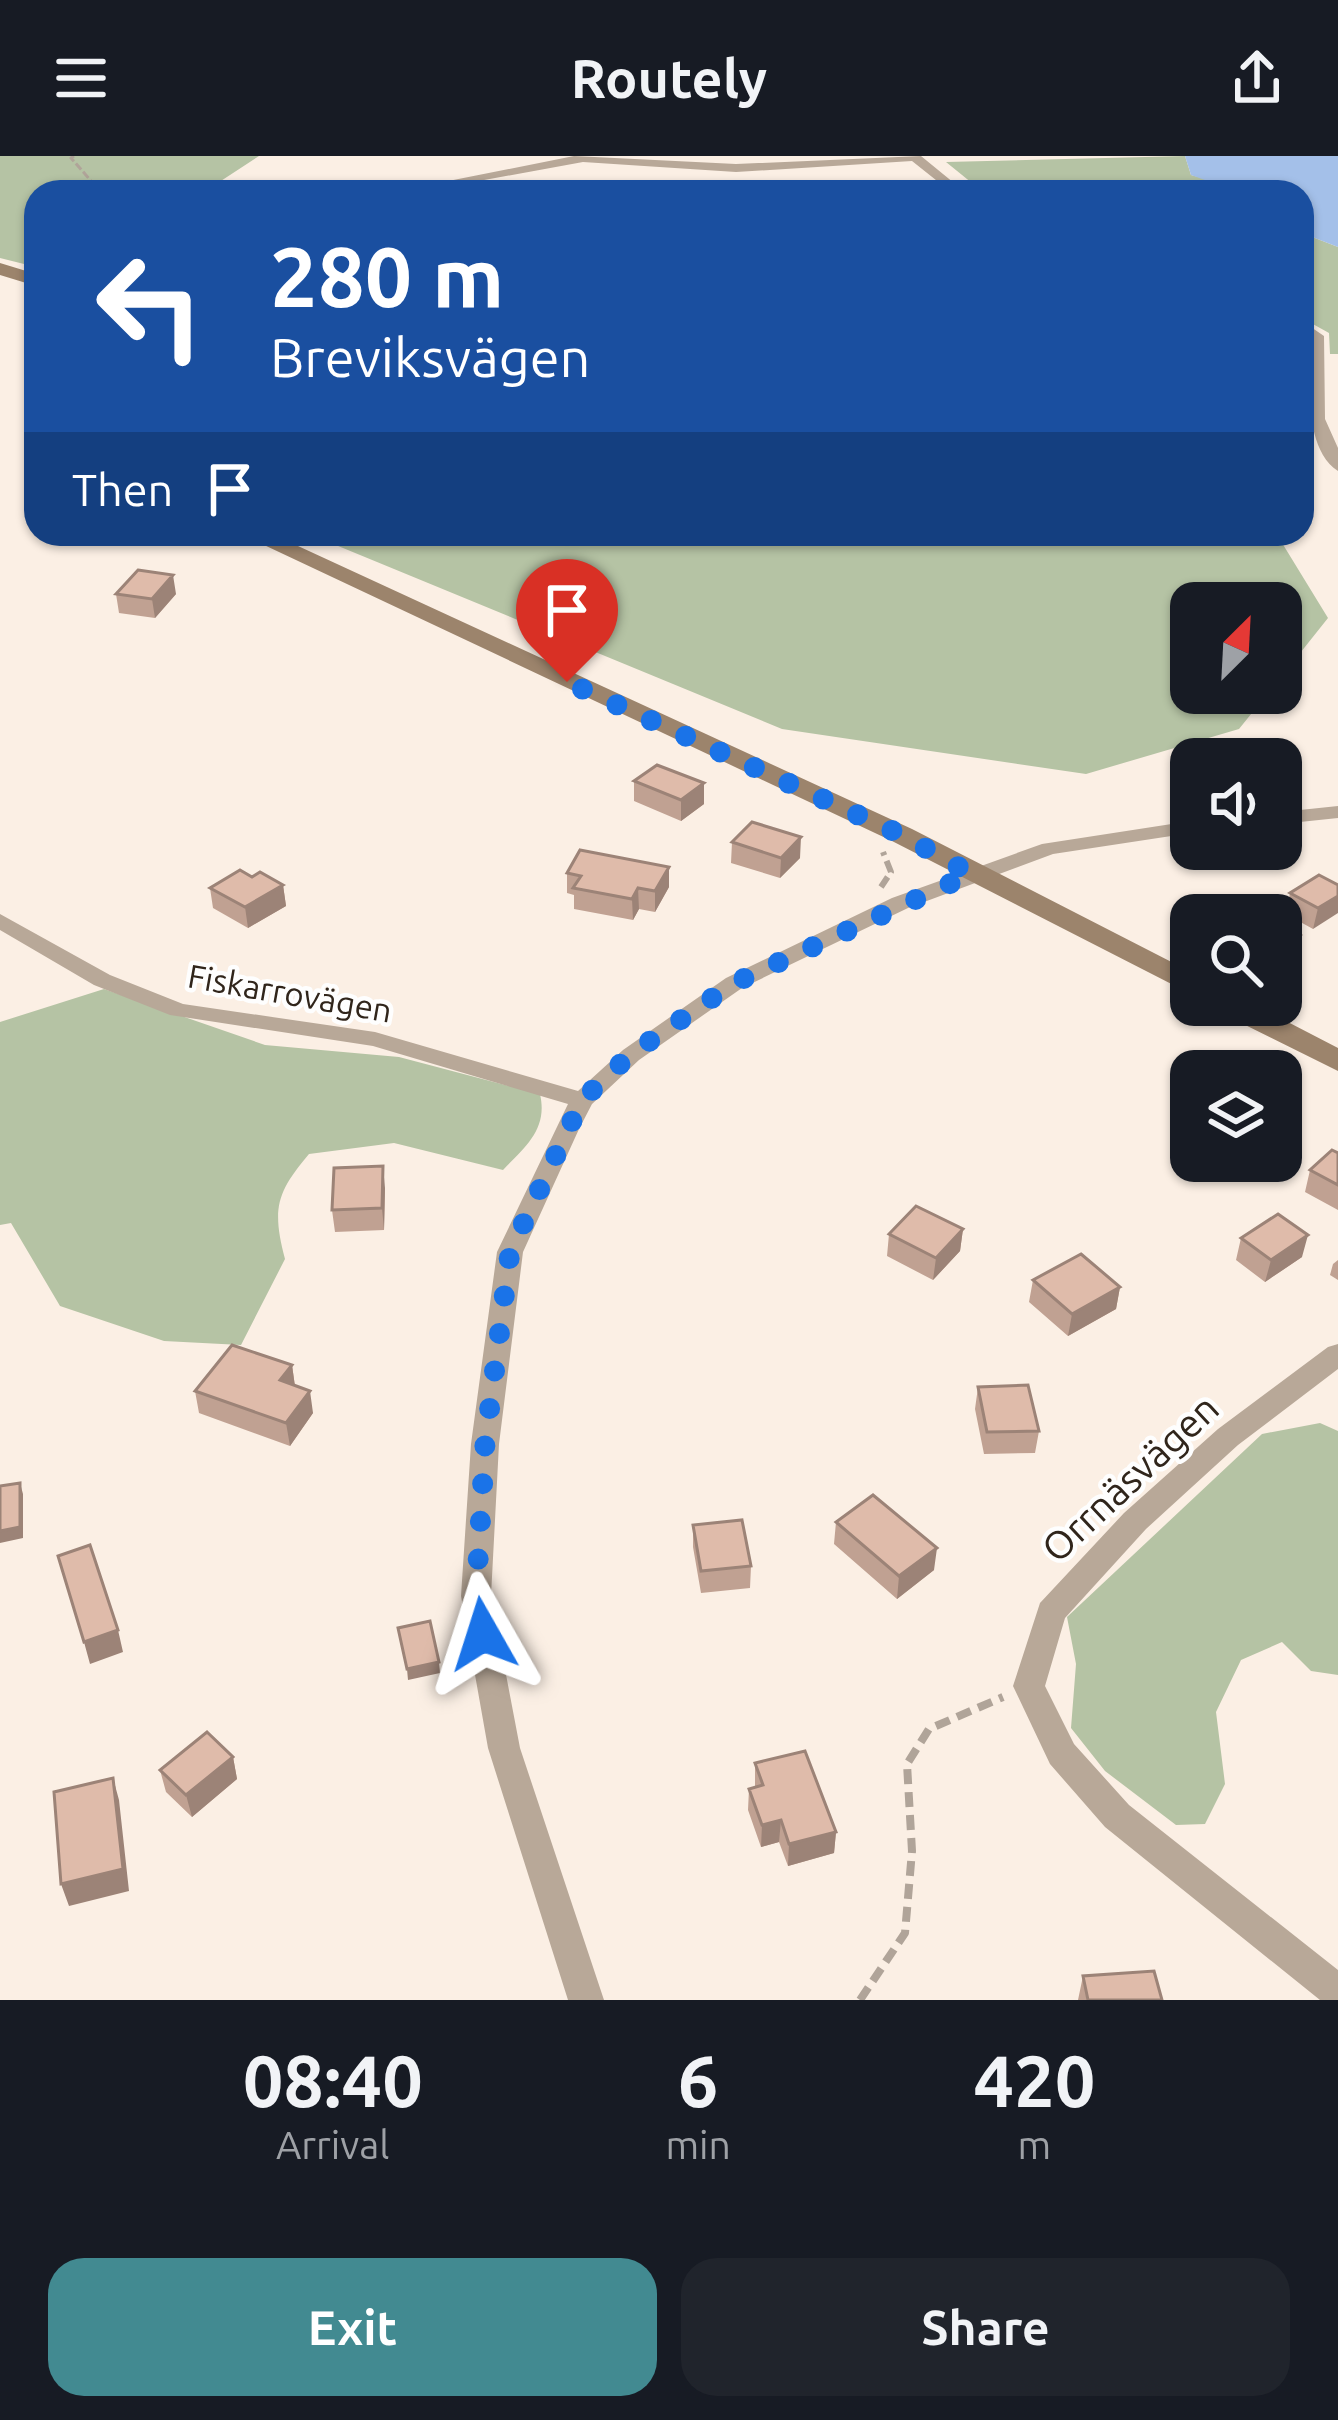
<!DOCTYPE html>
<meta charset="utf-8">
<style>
body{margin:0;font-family:Ubuntu,sans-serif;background:#20242c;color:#f1f3f6;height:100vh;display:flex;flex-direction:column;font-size:45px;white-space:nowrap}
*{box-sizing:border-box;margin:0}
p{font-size:39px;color:#9ea1a6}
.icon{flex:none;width:66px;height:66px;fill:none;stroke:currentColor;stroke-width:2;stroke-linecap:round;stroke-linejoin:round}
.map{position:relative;height:1844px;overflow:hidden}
.details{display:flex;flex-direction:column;background:#171b24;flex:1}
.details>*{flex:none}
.banner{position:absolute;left:24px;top:24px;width:1290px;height:366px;border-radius:36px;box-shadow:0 3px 9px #0004;background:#1a4fa0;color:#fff;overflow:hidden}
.needle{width:78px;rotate:24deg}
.buttons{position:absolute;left:1170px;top:426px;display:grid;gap:24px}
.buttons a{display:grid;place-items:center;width:132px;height:132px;border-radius:24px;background:#171b24;box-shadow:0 3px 9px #0004;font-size:60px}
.pin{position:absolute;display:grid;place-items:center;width:102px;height:102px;color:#fff;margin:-123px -51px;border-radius:50% 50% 50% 0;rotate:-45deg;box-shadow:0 0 12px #0007}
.pin .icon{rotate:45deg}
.me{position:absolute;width:132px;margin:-66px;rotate:354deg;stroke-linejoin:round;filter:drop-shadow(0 0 9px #0008)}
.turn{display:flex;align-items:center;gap:42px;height:252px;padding:0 48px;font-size:54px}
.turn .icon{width:156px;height:156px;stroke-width:2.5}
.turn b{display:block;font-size:84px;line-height:102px}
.then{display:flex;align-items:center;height:114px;padding:0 48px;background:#0003;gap:24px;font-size:45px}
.eta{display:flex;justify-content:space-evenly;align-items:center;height:204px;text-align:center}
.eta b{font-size:72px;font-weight:700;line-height:84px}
.primary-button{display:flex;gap:24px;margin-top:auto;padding:24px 48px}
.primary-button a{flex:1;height:138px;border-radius:36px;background:#428a91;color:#fff;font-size:48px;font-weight:700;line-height:138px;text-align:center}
.primary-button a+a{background:#20242c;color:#f1f3f6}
header{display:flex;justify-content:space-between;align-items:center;height:156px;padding:0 48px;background:#171b24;font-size:54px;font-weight:700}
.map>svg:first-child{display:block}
.green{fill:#b5c3a4}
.water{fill:#a4c0e9}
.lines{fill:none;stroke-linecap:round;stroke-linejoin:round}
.path-far2{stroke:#b0a499;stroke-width:3;stroke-dasharray:8 3;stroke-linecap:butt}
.path-far1{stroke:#b0a499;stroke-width:6;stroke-dasharray:12 6;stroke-linecap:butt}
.path{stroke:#b0a499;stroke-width:8;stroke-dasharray:15 8;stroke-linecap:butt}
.street{fill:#b8a898;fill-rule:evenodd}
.secondary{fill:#9c846c;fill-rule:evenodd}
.wall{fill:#c0a192}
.shaded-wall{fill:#9c8377}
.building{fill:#dfbbaa;stroke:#9c8377;stroke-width:3}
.route{stroke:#1a73e8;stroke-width:21;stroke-dasharray:0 37.8}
.labels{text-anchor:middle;stroke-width:9;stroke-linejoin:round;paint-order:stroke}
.street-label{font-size:33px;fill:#30251b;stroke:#fefefe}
.near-street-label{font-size:39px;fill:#30251b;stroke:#fefefe}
</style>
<header><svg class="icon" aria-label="menu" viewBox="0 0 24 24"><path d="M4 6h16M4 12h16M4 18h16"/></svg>Routely<svg class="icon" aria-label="share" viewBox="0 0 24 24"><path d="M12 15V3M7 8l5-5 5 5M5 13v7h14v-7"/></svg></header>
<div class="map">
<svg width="1338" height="1844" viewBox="0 0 1338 1844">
<rect width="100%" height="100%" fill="#fbefe4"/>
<path class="green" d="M0 0H259L204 36H36V111L0 102Z
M1185 0 1191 19 1218 26 1223 36H983L946 6Z
M1302 77 1338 91V198H1330L1329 177 1302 162Z
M309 378H1270L1279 382 1328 462 1281 521V447H1191V537H1268L1239 573 1086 618 782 573Z
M104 833 265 889 399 901 540 938C548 973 526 990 503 1014L394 987 309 998C276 1037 272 1053 285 1103L241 1189 164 1185 60 1150 11 1067 0 1069V866Z
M1320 1267 1338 1275V1519L1311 1515 1282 1486 1241 1504 1216 1556 1225 1628 1205 1668 1176 1669 1105 1615 1071 1572 1076 1508 1067 1461 1262 1278Z"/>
<path class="water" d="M1185 0H1338V91L1302 77V36H1238L1191 19Z"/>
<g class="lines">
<path class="path-far2" d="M74 0 71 2 92 26 114 36"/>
<path class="path-far1" d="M881 731 891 716 883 696"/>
<path class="path" d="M860 1844 905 1777 912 1695 907 1608 929 1573 1003 1541"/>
<path class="street" d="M574 0 736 8 921 0 965 36H951L912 5 736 16 583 6 419 36H393Z
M1302 165 1324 180 1325 263 1338 292V315C1302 292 1310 219 1310 181L1302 176Z
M1338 650V662L1281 668V656Z
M1191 665V677L1053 698 908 752 742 832 639 904 592 948 579 973 523 1096 499 1288 491 1440 520 1592 604 1844H568L488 1592 461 1440 471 1288 497 1096 568 948 373 890 170 859 94 829 0 774V758L110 819 183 848 375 876 578 935 623 894 726 822 892 742 1042 688Z
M1338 1188V1213L1238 1289 1146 1373 1065 1462 1045 1530 1074 1588 1129 1649 1338 1814V1844H1320L1105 1671 1050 1608 1013 1530 1040 1447 1124 1357 1218 1273 1328 1191Z"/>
<path class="secondary" d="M0 107 36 118V130L0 119Z
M241 378H272L912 673 1191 816V838L892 685Z
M1214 849H1255L1338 892V915L1219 856Z"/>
</g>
<path class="wall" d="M116 438H176L155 462 119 457Z
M634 625 704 627V648L681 665 634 645Z
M732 686 800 702 780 722 731 707Z
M567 717 669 731 655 756 639 753 633 764 574 753V739L567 737Z
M252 721 283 729 286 750 248 772 213 752 210 732Z
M1338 729 1313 773 1286 758 1290 737Z
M1338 997V1054L1305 1036 1310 1014Z
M385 1032 384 1074 335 1076 332 1054Z
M963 1073 960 1095 933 1124 887 1100 889 1078Z
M1241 1082 1302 1101 1265 1126 1236 1104Z
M1338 1104V1124L1330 1119 1333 1108Z
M1033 1124 1120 1131 1116 1153 1068 1180 1029 1146Z
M292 1209 295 1230 313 1257 290 1290 199 1257 195 1235Z
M978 1231 1039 1275 1035 1297 984 1298 975 1253Z
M836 1366 934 1414 897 1443 834 1388Z
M693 1369 751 1410 750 1432 701 1437 693 1391Z
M233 1601 237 1623 192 1661 166 1636 160 1614Z
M755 1607 836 1676 834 1697 788 1710 779 1686 761 1691 748 1654 749 1633 755 1631Z
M1083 1820 1162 1844H1078Z"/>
<path class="shaded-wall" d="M173 419 176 438 155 462 152 443Z
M704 627V648L681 665V644Z
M801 681 800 702 780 722 781 702Z
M669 711V731L655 756V735Z
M283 729 286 750 248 772 245 751Z
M638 732 639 753 633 764 632 743Z
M1338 740V757L1313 773 1318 752Z
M1300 779 1295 800 1281 808V789Z
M383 1010 385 1032 384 1074 382 1052Z
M963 1073 960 1095 933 1124 936 1102Z
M1308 1079 1302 1101 1265 1126 1271 1104Z
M1120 1131 1116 1153 1068 1180 1072 1158Z
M292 1209 295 1231 280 1224Z
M310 1235 313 1257 290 1290 286 1267Z
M20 1327 23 1338V1382L0 1387V1375Z
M937 1392 934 1414 897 1443 899 1420Z
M118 1474 123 1496 90 1508 84 1486Z
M439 1506 440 1517 408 1524 407 1513Z
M233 1601 237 1623 192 1661 186 1639Z
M113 1622 119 1644 129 1735 69 1750 61 1728Z
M781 1664 779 1686 761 1691 762 1669Z
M836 1676 834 1697 788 1710 789 1688Z"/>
<path class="building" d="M138 414 173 419 152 443 116 438Z
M657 609 704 627 681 644 634 625Z
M752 666 801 681 781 702 732 686Z
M580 694 669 711 655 735 638 732 632 743 573 732 581 720 567 717Z
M240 714 252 721 260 716 283 729 245 751 210 732Z
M1319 719 1338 729V740L1318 752 1290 737Z
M1281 768 1300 779 1281 789Z
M1332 994 1338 997V1029L1310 1014Z
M383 1010 382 1052 332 1054 334 1012Z
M916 1050 963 1073 936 1102 889 1078Z
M1278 1058 1308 1079 1271 1104 1241 1082Z
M1081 1098 1120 1131 1072 1158 1033 1124Z
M232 1189 292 1209 280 1224 310 1235 286 1267 195 1235Z
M1028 1229 1039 1275 987 1276 978 1231Z
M20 1327V1371L0 1375V1330Z
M873 1339 937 1392 899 1420 836 1366Z
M742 1364 751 1410 701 1415 693 1369Z
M90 1389 118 1474 84 1486 58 1400Z
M430 1465 439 1506 407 1513 398 1472Z
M207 1576 233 1601 186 1639 160 1614Z
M805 1595 836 1676 789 1688 781 1664 762 1669 749 1633 763 1629 755 1607Z
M113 1622 123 1713 61 1728 54 1636Z
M1154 1815 1162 1844H1088L1083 1820Z"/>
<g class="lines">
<path class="route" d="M483 1478 476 1440 485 1288 510 1096 582 944 631 898 734 827 971 718 902 679 567 526"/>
</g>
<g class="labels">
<g class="street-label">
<text transform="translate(290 837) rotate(10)" y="12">Fiskarrovägen</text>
</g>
<g class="near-street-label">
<text transform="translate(1130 1322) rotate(-43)" y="14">Orrnäsvägen</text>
</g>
</g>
</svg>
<div class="buttons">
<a><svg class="needle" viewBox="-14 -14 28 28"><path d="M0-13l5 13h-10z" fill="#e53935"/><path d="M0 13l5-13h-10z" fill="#9ea1a6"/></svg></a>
<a><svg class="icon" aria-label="sound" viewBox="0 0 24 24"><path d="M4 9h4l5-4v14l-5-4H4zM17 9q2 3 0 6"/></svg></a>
<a><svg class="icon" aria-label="search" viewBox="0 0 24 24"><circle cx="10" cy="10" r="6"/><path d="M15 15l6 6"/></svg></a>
<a><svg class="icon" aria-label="layers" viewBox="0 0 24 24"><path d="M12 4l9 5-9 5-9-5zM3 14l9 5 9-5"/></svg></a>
</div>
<div class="pin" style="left:567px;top:526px;background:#d93025"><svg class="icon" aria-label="arrive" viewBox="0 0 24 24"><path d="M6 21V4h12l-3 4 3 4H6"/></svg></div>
<svg class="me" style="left:483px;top:1478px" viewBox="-20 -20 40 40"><path d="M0-17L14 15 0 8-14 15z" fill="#1a73e8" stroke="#fff" stroke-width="4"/></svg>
<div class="banner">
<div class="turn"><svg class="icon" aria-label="left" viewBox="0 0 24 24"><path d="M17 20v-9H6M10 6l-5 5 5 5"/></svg><div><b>280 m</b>Breviksvägen</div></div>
<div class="then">Then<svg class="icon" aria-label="arrive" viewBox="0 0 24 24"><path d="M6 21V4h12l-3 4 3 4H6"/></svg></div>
</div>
</div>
<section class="details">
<div class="eta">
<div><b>08:40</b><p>Arrival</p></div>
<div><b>6</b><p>min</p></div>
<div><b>420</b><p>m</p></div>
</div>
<div class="primary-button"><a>Exit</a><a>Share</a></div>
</section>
